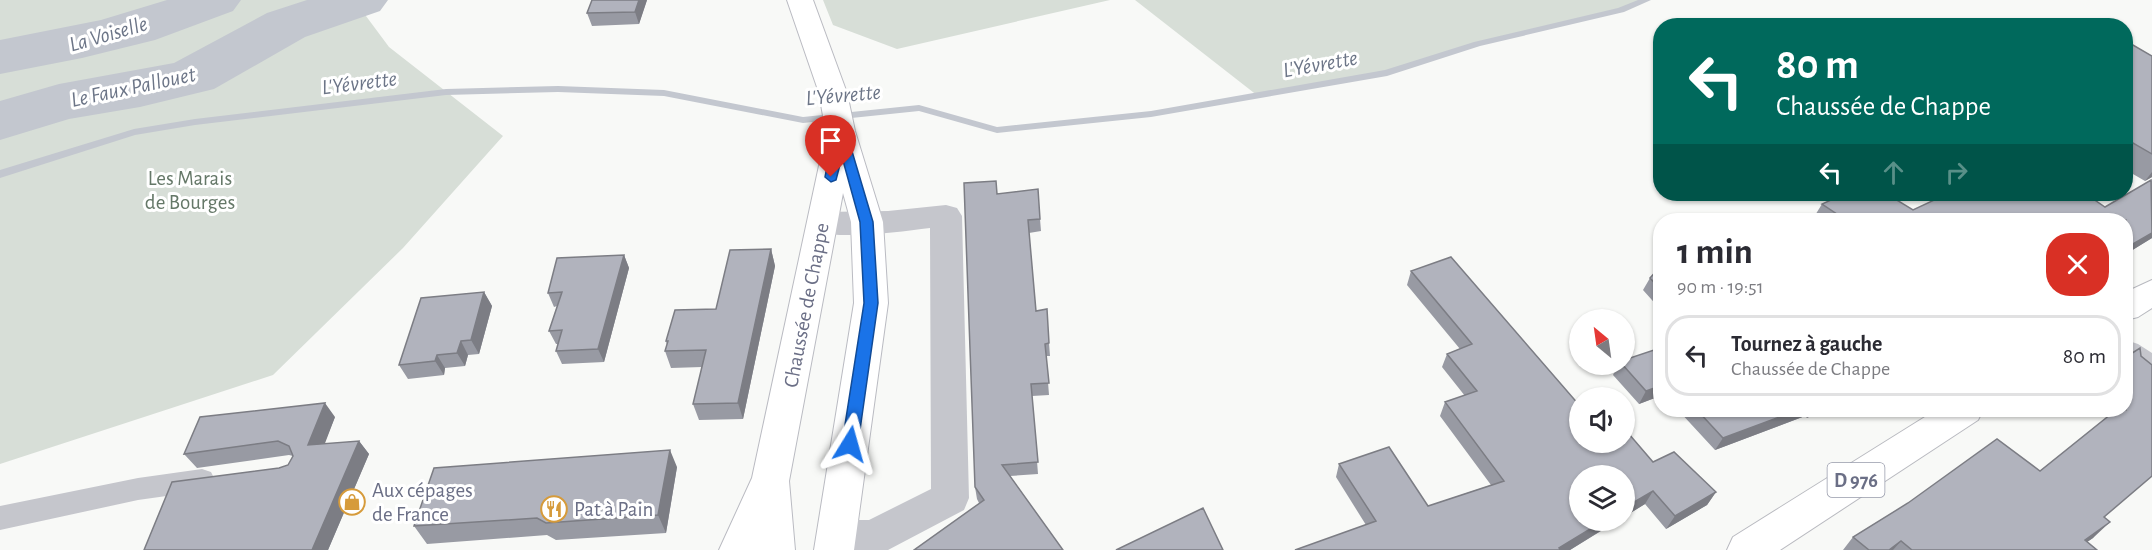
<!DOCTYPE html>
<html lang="fr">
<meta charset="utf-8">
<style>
body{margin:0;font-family:"Alegreya Sans",sans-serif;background:#f7f7f7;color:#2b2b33;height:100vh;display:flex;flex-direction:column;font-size:22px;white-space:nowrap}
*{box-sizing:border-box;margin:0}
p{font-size:20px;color:#7c7c81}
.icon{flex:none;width:33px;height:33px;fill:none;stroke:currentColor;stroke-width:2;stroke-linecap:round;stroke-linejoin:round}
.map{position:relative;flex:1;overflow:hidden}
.sheet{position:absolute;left:1653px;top:213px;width:480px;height:204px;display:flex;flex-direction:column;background:#fff;border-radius:24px;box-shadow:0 2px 4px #0004}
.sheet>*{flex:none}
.guide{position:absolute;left:1653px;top:18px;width:480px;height:183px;border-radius:24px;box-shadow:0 2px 4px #0004;background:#00695c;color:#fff;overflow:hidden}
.needle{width:39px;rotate:331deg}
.controls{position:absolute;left:1569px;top:309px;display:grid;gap:12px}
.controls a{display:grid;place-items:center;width:66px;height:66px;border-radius:50%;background:#fff;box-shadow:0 2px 4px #0004;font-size:30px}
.pin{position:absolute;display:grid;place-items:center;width:51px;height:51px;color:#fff;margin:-62px -26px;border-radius:50% 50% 50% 0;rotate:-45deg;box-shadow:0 0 6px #0007}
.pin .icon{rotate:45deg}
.me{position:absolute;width:66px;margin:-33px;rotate:8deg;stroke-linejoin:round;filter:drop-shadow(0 0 4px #0008)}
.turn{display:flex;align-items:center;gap:21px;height:126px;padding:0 24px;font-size:27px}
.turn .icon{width:78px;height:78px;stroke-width:2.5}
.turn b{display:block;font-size:42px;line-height:51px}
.lanes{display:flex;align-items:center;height:57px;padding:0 24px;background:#0003;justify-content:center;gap:30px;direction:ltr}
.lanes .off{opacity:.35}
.round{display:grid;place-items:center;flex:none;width:63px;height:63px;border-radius:24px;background:#f7f7f7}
.head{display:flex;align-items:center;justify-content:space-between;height:102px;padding:0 24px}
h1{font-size:36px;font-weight:600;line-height:45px}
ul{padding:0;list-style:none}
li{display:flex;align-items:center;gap:18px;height:81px;margin:0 12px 9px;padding:0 12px;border:3px solid #e1e1e2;border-radius:24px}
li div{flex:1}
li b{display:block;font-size:22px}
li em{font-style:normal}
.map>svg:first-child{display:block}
.green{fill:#d7ded7}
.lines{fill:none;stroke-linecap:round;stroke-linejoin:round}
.stream{fill:#c3c7cf;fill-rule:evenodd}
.river{fill:#c3c7cf;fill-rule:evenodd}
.secondary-casing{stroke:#babbc2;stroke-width:2}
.primary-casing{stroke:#b9bac0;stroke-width:2}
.service{fill:#c5c6cc;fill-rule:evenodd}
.minor{fill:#c5c6cc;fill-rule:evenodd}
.secondary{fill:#fff;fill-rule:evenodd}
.primary{fill:#fff;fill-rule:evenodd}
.wall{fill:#989aa3}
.shaded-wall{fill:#7c7d84}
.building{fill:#b1b3bd;stroke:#7c7d84;stroke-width:1.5}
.route{fill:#1a73e8;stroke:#114b97;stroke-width:1.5}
.labels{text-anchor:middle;stroke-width:6;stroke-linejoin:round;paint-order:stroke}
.shield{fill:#fff;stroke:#979aaa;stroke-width:1.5}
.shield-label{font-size:20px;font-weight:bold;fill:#6b6f86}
.park-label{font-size:21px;fill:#657868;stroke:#fff}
.street-label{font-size:21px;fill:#6b6f86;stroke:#fff}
.poi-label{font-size:21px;fill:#6b6f86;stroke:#fff;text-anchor:start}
.water-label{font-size:22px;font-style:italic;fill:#6c7587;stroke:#fff}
</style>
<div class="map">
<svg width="2152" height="550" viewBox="0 0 2152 550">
<rect width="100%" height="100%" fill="#f8f9f7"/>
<path class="green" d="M0 0H382L363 12 389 47 503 136 403 248 273 375 0 464Z
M823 0H1110L897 49 833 25Z
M1135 0H1646L1621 10 1477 44 1387 73 1258 96Z"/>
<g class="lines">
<path class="stream" d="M1638 0H1651L1624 12 1480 46 1387 76 1151 117 997 133 919 111 803 123 664 96 558 92 446 95 195 125 135 135 0 178V170L134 129 195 119 446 89 558 86 664 90 803 117 919 105 997 127 1151 111 1385 70 1474 42 1618 8Z"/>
<path class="river" d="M167 0H241L233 11 155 40 82 58 0 74V40L101 20Z
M307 0H388L380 11 305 37 214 89 140 107 69 119 0 140V101L59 84 174 63 267 13Z"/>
<g class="secondary-casing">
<path id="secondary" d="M787 0H813L847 93 855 131 883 222 888 303 854 550H814L854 303 851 222 843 193 789 481 795 550H719L752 478 826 133 819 93Z"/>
</g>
<g class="primary-casing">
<path id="primary" d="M2152 280V308L2138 317 2126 320V292Z
M1936 410H1983L1978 420 1780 550H1727L1733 537Z"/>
</g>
<path class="service" d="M202 469 211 472 215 480 211 488 202 491 138 500 0 530V506L138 478Z"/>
<path class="minor" d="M946 205 957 208 962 216 969 498 964 510 888 550H824L816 537 822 525 836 520H869L931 489 930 228C897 232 844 240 812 231L807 223 812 215 823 212 888 211Z
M2126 340 2138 344 2152 353V385L2139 381 2126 371Z"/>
<use href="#secondary" class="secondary"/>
<use href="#primary" class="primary"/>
</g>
<path class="wall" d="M647 0 639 24 592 26 587 13Z
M2126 41 2152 56V177L2145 181 2126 170Z
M2152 180V238L2126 254V220H1820L1814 217 1822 204 1913 210 2105 207Z
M997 194 1040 219 1041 231 1029 233 1036 311 1049 343 1050 356H1046L1049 395 1032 396 1038 474 1010 476 1063 550 979 503 977 499 975 487Z
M771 249 775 266 743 419 699 420 693 404 702 367 671 368 665 351 667 345 666 341 716 309Z
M624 255 629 268 604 362 562 364 556 351 558 344H556L549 331 557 306 554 307 548 293Z
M1660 267V309L1643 290 1650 278Z
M1411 271 1580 442 1653 462 1716 492 1707 505 1666 529 1645 504 1570 550H1295L1366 525 1336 477 1339 464 1428 506 1491 485 1440 416 1445 402 1465 396 1442 367 1447 354 1460 349 1407 285Z
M484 292 492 306 479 354 468 355 465 366 445 368 444 375 408 379 399 365Z
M1660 339V396L1639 404 1613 375 1618 364H1622L1655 350Z
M2140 348 2105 518 2093 538 2087 542 2097 550H1843L1853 537 2040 471 2111 414 2104 410H2126V357Z
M1678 410H1821L1807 418 1805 416 1715 450Z
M335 417 324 444 359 441 369 454 328 550H144L279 468 288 465 293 456 289 455 197 468 184 454Z
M677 467 666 533 556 540 547 535 427 544 414 526Z"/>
<path class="shaded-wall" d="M639 0H647L639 24 635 12Z
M2152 172V177L2145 181Z
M2152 233V238L2126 254V248Z
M771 249 775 266 743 419 738 403Z
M624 255 629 268 604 362 598 349Z
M484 292 492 306 479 354 471 340Z
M461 341 468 355 465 366 457 353Z
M437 355 445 368 444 375 435 361Z
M1660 386V396L1639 404 1646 391Z
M325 403 335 417 319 459 308 445Z
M1798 410H1810L1805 416 1715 450 1723 438Z
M1813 410H1821L1807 418Z
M359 441 369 454 328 550H312Z
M670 450 677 467 666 533 658 515Z
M1653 491 1645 504 1624 517V508Z
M1716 492 1707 505 1666 529 1675 516Z
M1605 520H1618L1570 550H1558L1559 548Z
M2110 522 2093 538 2075 550 2085 540Z
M1901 541 1893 550H1889Z"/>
<path class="building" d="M592 0H639L635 12 587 13Z
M2066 20 2076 26H2054Z
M2126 41 2152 56V154L2126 139Z
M2151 180 2152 233 2126 248V220H1846L1822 204 1844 194H1887L1913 210 1947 194H2086L2105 207Z
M996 181 997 194 1038 189 1040 219 1028 220 1036 311 1047 309 1049 343 1045 344 1049 383 1031 384 1038 462 1002 465 1063 550H914L984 500 975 487 964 183Z
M771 249 738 403 693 404 706 350 665 351 668 341H666L675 310 716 309 730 250Z
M624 255 598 349 556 351 562 330 549 331 562 292 548 293 557 258Z
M1451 257 1580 406V442H1624V435L1629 434 1653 462 1674 452 1716 492 1675 516 1653 491 1624 508V476H1580V520H1605L1559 548 1561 550H1295L1376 521 1339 464 1389 447 1428 506 1504 481 1445 402 1477 391 1447 354 1472 344 1411 271Z
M1660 267V289L1650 278Z
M484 292 471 340 461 341 457 353 437 355 435 361 399 365 421 298Z
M1660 348V386L1646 391 1622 364H1624V360Z
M2140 348 2141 356 2152 365V476L2104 517 2110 522 2085 540 2097 550H1912L1901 541 1889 550H1869L1853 537 1908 503 1997 439 2040 471 2116 410H2126V402L2129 399 2126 397V357Z
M325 403 308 445 359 441 312 550H144L172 482 279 468 288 465 293 456 289 446 278 441 184 454 200 417Z
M1697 410H1798L1723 438Z
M670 450 658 515 546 523 537 518 414 526 434 468Z
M1203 508 1223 550H1116Z"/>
<path class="route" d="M840 128 846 131 873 222 878 303 858 444 855 448 850 450 844 448 842 444 864 303 860 222 842 157 836 180 831 182 825 177 834 131Z"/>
<defs>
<g id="shop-ring" transform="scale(1.35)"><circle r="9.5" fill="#fff" stroke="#d69b3b" stroke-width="1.5"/><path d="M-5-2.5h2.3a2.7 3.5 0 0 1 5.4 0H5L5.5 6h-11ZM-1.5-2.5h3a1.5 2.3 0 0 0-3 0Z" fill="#d69b3b"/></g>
<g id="restaurant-ring" transform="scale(1.35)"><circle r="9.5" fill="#fff" stroke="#d69b3b" stroke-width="1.5"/><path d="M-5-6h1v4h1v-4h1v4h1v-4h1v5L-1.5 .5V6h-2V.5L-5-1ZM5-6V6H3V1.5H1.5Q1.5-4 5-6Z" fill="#d69b3b"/></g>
</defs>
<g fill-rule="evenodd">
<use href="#shop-ring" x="352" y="502"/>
<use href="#restaurant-ring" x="554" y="509"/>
</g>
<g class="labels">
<rect class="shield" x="1827.5" y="463" width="57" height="34" rx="4.5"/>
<g class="shield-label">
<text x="1856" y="487">D 976</text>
</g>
<g class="park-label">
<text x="190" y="185">Les Marais<tspan x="190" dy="24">de Bourges</tspan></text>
</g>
<g class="street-label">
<text transform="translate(806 305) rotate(-79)" y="7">Chaussée de Chappe</text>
</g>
<g class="poi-label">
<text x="372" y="497">Aux cépages<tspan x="372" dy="24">de France</tspan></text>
<text x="574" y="516">Pat à Pain</text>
</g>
<g class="water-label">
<text transform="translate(108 33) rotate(-16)" y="8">La Voiselle</text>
<text transform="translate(1320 63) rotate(-10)" y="8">L'Yévrette</text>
<text transform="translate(359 82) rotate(-7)" y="8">L'Yévrette</text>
<text transform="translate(133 86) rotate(-12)" y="8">Le Faux Pallouet</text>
<text transform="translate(843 94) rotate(-5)" y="8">L'Yévrette</text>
</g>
</g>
</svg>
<div class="controls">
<a><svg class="needle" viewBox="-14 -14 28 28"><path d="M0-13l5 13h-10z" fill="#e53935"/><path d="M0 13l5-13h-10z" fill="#7c7c81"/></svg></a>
<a><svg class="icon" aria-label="sound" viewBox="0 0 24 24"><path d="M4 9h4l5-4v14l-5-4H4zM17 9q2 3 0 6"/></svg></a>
<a><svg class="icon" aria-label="layers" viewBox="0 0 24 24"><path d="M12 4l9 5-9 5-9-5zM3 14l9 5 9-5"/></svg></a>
</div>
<div class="pin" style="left:831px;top:177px;background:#d93025"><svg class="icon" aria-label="arrive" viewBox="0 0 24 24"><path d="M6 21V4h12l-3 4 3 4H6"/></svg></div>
<svg class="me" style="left:850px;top:444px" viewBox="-20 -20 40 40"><path d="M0-17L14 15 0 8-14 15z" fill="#1a73e8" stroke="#fff" stroke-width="4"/></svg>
<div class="guide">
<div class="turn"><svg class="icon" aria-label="left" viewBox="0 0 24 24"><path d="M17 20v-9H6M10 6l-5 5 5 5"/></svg><div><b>80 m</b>Chaussée de Chappe</div></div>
<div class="lanes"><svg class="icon" aria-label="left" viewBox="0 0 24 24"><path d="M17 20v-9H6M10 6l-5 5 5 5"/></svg><svg class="icon off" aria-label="ahead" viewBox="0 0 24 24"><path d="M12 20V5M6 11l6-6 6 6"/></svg><svg class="icon off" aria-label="right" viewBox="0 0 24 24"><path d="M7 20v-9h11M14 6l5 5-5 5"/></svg></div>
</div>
<section class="sheet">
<div class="head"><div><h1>1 min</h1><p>90 m · 19:51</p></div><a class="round" style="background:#d93025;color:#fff"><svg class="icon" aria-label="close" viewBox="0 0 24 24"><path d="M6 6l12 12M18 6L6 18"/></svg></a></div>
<ul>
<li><svg class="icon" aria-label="left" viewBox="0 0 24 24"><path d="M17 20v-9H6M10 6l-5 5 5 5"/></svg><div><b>Tournez à gauche</b><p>Chaussée de Chappe</p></div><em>80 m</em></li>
</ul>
</section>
</div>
